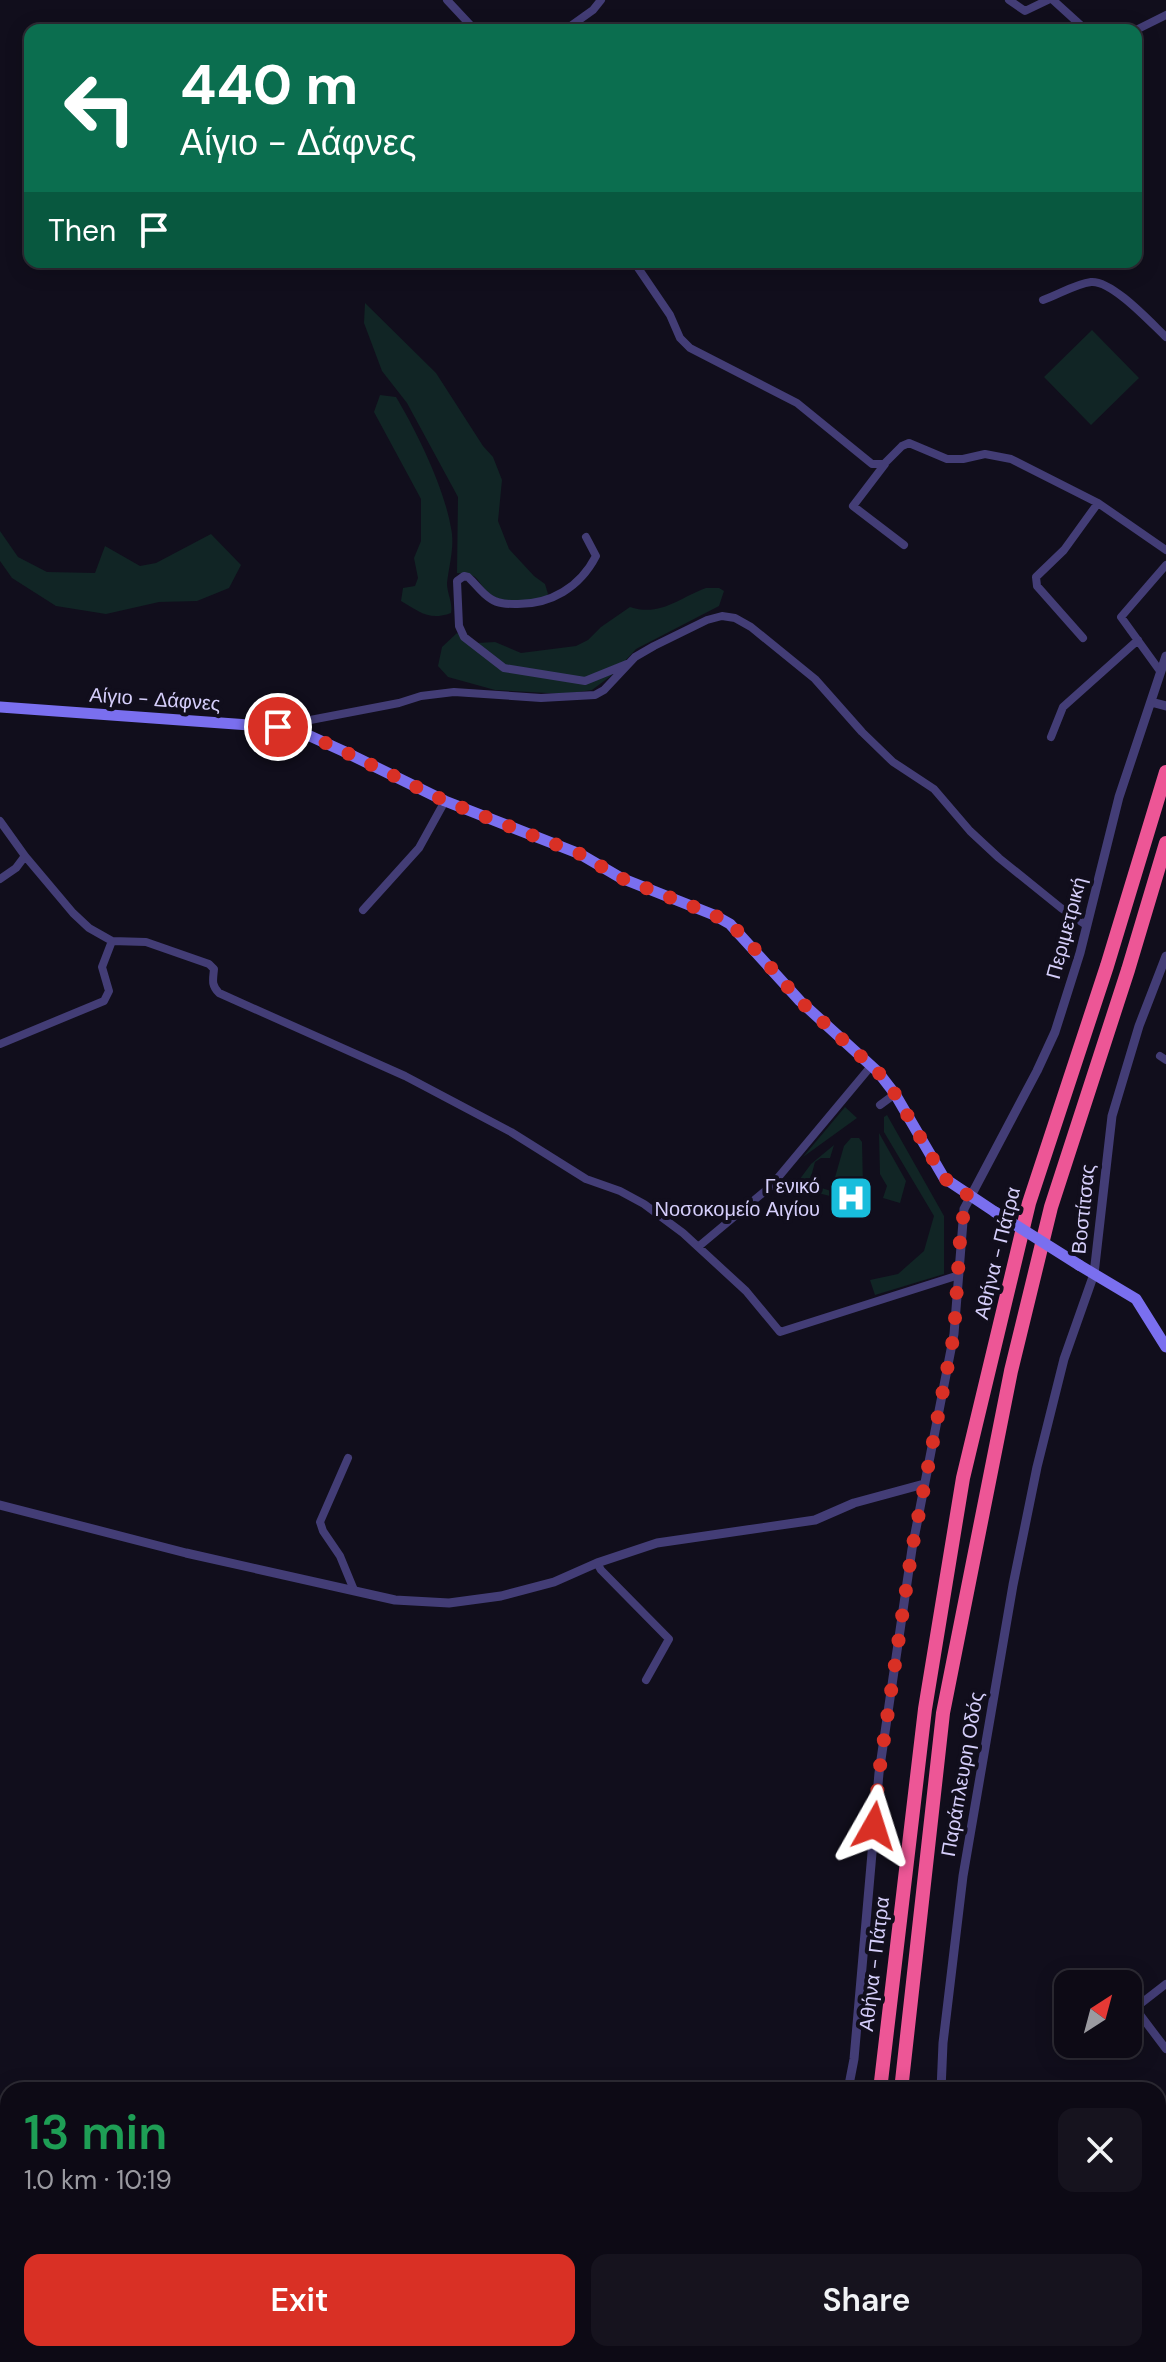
<!DOCTYPE html>
<meta charset="utf-8">
<style>
body{margin:0;font-family:"DM Sans",sans-serif;background:#16131e;color:#f1f3f6;height:100vh;display:flex;flex-direction:column;font-size:30px;white-space:nowrap}
*{box-sizing:border-box;margin:0}
p{font-size:26px;color:#9a9aa0}
.icon{flex:none;width:44px;height:44px;fill:none;stroke:currentColor;stroke-width:2;stroke-linecap:round;stroke-linejoin:round}
.map{position:relative;flex:1;overflow:hidden}
.details{position:absolute;left:0px;top:2082px;width:1166px;height:280px;display:flex;flex-direction:column;background:#0d0a15;border-radius:24px 24px 0 0;box-shadow:0 4px 20px #0003,0 0 0 2px #2d2b34}
.details>*{flex:none}
.guide{position:absolute;left:24px;top:24px;width:1118px;height:244px;border-radius:16px;box-shadow:0 4px 20px #0003,0 0 0 2px #2d2b34;background:#0b6e4f;color:#fff;overflow:hidden}
.needle{width:52px;rotate:36deg}
.controls{position:absolute;left:1054px;top:1970px;display:grid;gap:16px}
.controls a{display:grid;place-items:center;width:88px;height:88px;border-radius:16px;background:#0d0a15;box-shadow:0 4px 20px #0003,0 0 0 2px #2d2b34;font-size:40px}
.pin{position:absolute;display:grid;place-items:center;width:68px;height:68px;color:#fff;margin:-34px;border:4px solid #fff;border-radius:50%;box-shadow:0 2px 8px #0007}
.me{position:absolute;width:88px;margin:-44px;rotate:6deg;stroke-linejoin:round;filter:drop-shadow(0 0 6px #0008)}
.turn{display:flex;align-items:center;gap:28px;height:168px;padding:0 24px;font-size:36px}
.turn .icon{width:104px;height:104px;stroke-width:2.5}
.turn b{display:block;font-size:56px;line-height:68px}
.then{display:flex;align-items:center;height:76px;padding:0 24px;background:#0003;gap:16px;font-size:30px}
.round{display:grid;place-items:center;flex:none;width:84px;height:84px;border-radius:16px;background:#16131e}
.overview{display:flex;align-items:center;justify-content:space-between;height:136px;padding:0 24px}
h1{font-size:48px;font-weight:600;line-height:60px;color:#1e9e55}
.cta{display:flex;gap:16px;margin-top:auto;padding:16px 24px}
.cta a{flex:1;height:92px;border-radius:16px;background:#d93025;color:#fff;font-size:32px;font-weight:600;line-height:92px;text-align:center}
.cta a+a{background:#16131e;color:#f1f3f6}
.map>svg:first-child{display:block}
.green{fill:#112525}
.lines{fill:none;stroke-linecap:round;stroke-linejoin:round}
.minor{stroke:#433d76;stroke-width:8}
.tertiary{stroke:#433d76;stroke-width:9}
.secondary{stroke:#7a6fef;stroke-width:11}
.motorway{stroke:#ed5696;stroke-width:14}
.secondary-bridge{stroke:#7a6fef;stroke-width:11}
.route{stroke:#d93025;stroke-width:14;stroke-dasharray:0 25.2}
.labels{text-anchor:middle;stroke-width:8;stroke-linejoin:round;paint-order:stroke}
.street-label{font-size:20px;fill:#d5cefa;stroke:#110e1c}
.poi-label{font-size:20px;fill:#d5cefa;stroke:#110e1c;text-anchor:end}
</style>
<div class="map">
<svg width="1166" height="2362" viewBox="0 0 1166 2362">
<rect width="100%" height="100%" fill="#110e1c"/>
<path class="green" d="M365 303 436 373 483 446 493 457 502 480 498 521 509 549 534 576 545 584 548 594 545 598C529 600 507 605 493 596 474 584 485 574 457 573L458 497 407 403 382 371 364 323Z
M1092 330 1139 378 1091 425 1044 377Z
M380 395 396 397C417 432 444 487 451 528 455 546 449 565 447 583 447 594 453 602 451 613 429 621 420 612 401 601L403 588 415 586 418 578 414 558 421 541V499L374 412Z
M0 531 18 557 47 572 95 573 105 546 140 566 156 563 211 534 241 565 229 588 197 601 159 602 106 614 56 606 12 578 0 561Z
M706 588H719L724 591 719 606 636 649 612 675 592 690 564 694 495 690 448 677 438 666 442 647 457 633 477 643 495 642 521 653 576 646 588 640 601 627 630 607C660 617 679 598 706 588Z
M845 1107 857 1118 803 1157Z
M887 1115 944 1216V1274L875 1295 870 1280 898 1274 924 1251 934 1216 884 1132V1117Z
M879 1133 906 1181 900 1203 883 1198 887 1186 880 1174Z
M851 1138H859L862 1142 863 1186 860 1196 832 1188 844 1146Z
M834 1145 830 1158H821L815 1162 809 1184 831 1191 830 1196 794 1187 811 1164Z"/>
<g class="lines">
<path class="minor" d="M447 0 475 30
M1009 0 1025 11 1048 0
M1053 0 1086 30
M565 30 593 10 601 0
M1136 30 1166 15
M634 262 670 315 680 338 690 348 797 403 872 464H884L902 446 909 443 947 459H963L985 454 1011 459 1098 503 1166 550
M1043 300C1058 295 1075 284 1091 282 1112 280 1151 323 1166 337
M885 464 853 506 904 545
M586 537 596 556C580 587 551 605 515 604 507 604 498 604 491 599 482 594 476 584 468 577L464 576 457 581 459 626 464 637 504 668 585 681 627 664
M1083 638 1037 586 1036 577 1064 550 1098 503
M1160 671 1121 617 1166 565
M279 726 399 703 421 696 454 692 541 698 595 695 604 690 635 657 654 646 707 620 722 616 735 618 751 627 815 679 862 732 893 762 934 789 970 831 999 858 1061 908 1086 925
M1051 737 1063 707 1138 640
M0 821 25 856 73 913 89 928 112 941 146 942 209 964 214 969C213 980 211 985 219 993L405 1076 511 1132 586 1179 620 1191 644 1204 683 1233 746 1291 780 1332 959 1275
M0 879 16 868 25 856
M363 910 419 848 445 801
M0 1044 104 1001 109 991 102 967 112 941
M1160 1056 1166 1060
M880 1105 895 1094
M698 1247 771 1186 872 1065
M348 1458 320 1522 323 1531 340 1556 354 1590
M597 1563 601 1570 669 1639 646 1680
M1166 1984 1135 2008 1166 2049
M1158 2198 1166 2199
M1158 2304 1166 2298
M189 2354 195 2362
M1127 2354 1133 2362
M456 2362 492 2354"/>
<path class="tertiary" d="M1151 702 1166 706
M0 1505 186 1553 395 1600 449 1603 501 1596 554 1582 597 1563 657 1543 815 1520 854 1503 924 1484
M848 2090 854 2059 879 1773 912 1549 954 1334 964 1209 1037 1071 1055 1032 1080 953 1119 797 1166 656
M941 2090 943 2043 963 1876 1013 1585 1037 1467 1064 1359 1094 1274 1112 1116 1139 1026 1166 956
M993 2354 997 2362
M838 2362 842 2354"/>
<path class="secondary" d="M0 707 278 727 310 736 343 751 445 801 580 854 621 878 714 915 730 924 800 1001 878 1072 895 1094 944 1178 995 1212
M1079 1265 1136 1299 1166 1347"/>
<path class="motorway" d="M880 2090 925 1709 963 1478 1029 1203 1107 966 1166 772
M901 2090 943 1713 1011 1371 1051 1207 1128 970 1166 843
M868 2362V2354
M890 2362V2354"/>
<path class="secondary-bridge" d="M995 1212 1079 1265"/>
</g>
<g class="lines">
<path class="route" d="M278 727 310 736 343 751 445 801 580 854 621 878 714 915 730 924 745 938 800 1001 878 1072 895 1094 944 1178 969 1196 961 1225 954 1334 912 1549 879 1773 874 1826"/>
</g>
<defs>
<g id="hospital-square" transform="scale(2.3)"><rect x="-9" y="-9" width="18" height="18" rx="4" fill="#18bddc" stroke="#110e1c"/><path d="M-5-5h3v3.5h4V-5h3V5h-3V1.5h-4V5h-3Z" fill="#fff"/></g>
</defs>
<g fill-rule="evenodd">
<use href="#hospital-square" x="851" y="1198"/>
</g>
<g class="labels">
<g class="street-label">
<text transform="translate(155 699) rotate(4)" y="7">Αίγιο - Δάφνες</text>
<text transform="translate(1066 928) rotate(-75)" y="7">Περιμετρική</text>
<text transform="translate(1083 1209) rotate(-84)" y="7">Βοστίτσας</text>
<text transform="translate(997 1253) rotate(-76)" y="7">Αθήνα - Πάτρα</text>
<text transform="translate(962 1774) rotate(-80)" y="7">Παράπλευρη Οδός</text>
<text transform="translate(874 1964) rotate(-83)" y="7">Αθήνα - Πάτρα</text>
</g>
<g class="poi-label">
<text x="820" y="1193">Γενικό<tspan x="820" dy="23">Νοσοκομείο Αιγίου</tspan></text>
</g>
</g>
</svg>
<div class="controls">
<a><svg class="needle" viewBox="-14 -14 28 28"><path d="M0-13l5 13h-10z" fill="#e53935"/><path d="M0 13l5-13h-10z" fill="#9a9aa0"/></svg></a>
</div>
<div class="pin" style="left:278px;top:727px;background:#d93025"><svg class="icon" aria-label="arrive" viewBox="0 0 24 24"><path d="M6 21V4h12l-3 4 3 4H6"/></svg></div>
<svg class="me" style="left:874px;top:1826px" viewBox="-20 -20 40 40"><path d="M0-17L14 15 0 8-14 15z" fill="#d93025" stroke="#fff" stroke-width="4"/></svg>
<div class="guide">
<div class="turn"><svg class="icon" aria-label="left" viewBox="0 0 24 24"><path d="M17 20v-9H6M10 6l-5 5 5 5"/></svg><div><b>440 m</b>Αίγιο - Δάφνες</div></div>
<div class="then">Then<svg class="icon" aria-label="arrive" viewBox="0 0 24 24"><path d="M6 21V4h12l-3 4 3 4H6"/></svg></div>
</div>
<section class="details">
<div class="overview"><div><h1>13 min</h1><p>1.0 km · 10:19</p></div><a class="round"><svg class="icon" aria-label="close" viewBox="0 0 24 24"><path d="M6 6l12 12M18 6L6 18"/></svg></a></div>
<div class="cta"><a>Exit</a><a>Share</a></div>
</section>
</div>
